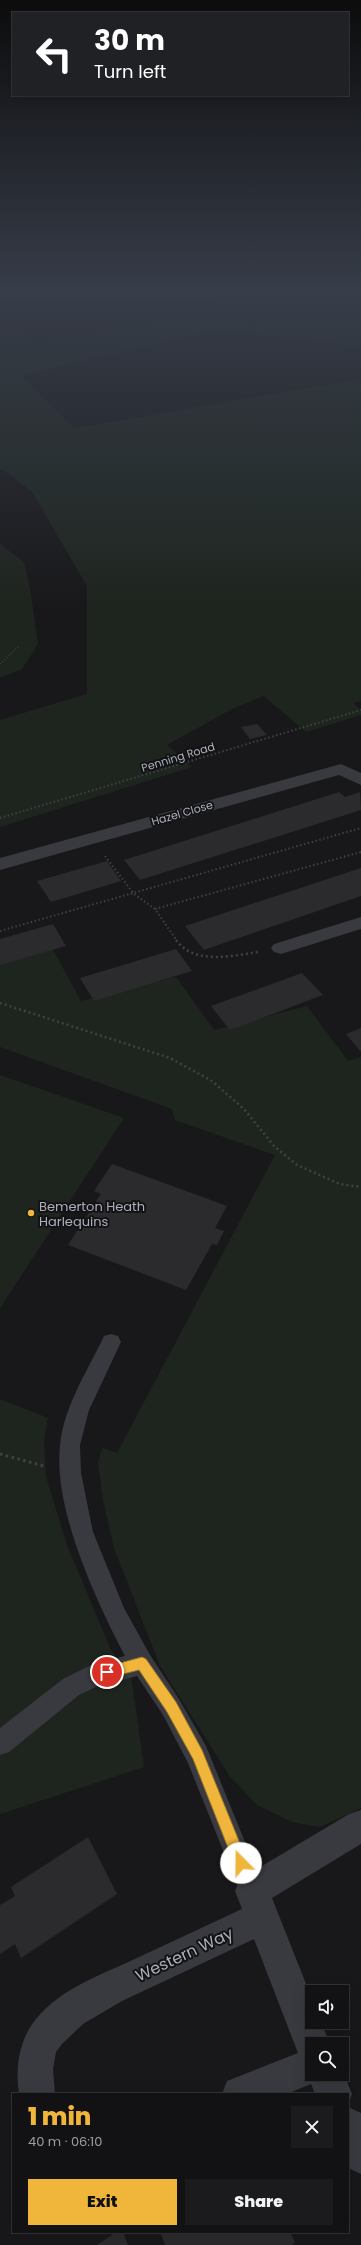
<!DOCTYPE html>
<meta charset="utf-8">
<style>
body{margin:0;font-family:Poppins,sans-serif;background:#1b1b1d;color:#f1f3f6;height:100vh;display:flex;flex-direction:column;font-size:15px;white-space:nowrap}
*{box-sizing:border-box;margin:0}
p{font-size:13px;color:#9c9ea0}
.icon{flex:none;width:22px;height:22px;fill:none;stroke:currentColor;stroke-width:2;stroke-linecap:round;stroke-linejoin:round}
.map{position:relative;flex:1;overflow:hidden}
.side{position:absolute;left:12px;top:2093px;width:337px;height:140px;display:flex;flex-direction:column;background:#121214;border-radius:0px;box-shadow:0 4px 16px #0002,0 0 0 1px #313234}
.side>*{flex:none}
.banner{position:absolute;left:12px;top:12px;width:337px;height:84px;border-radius:0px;box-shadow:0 4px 16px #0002,0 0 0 1px #313234;background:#202124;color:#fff;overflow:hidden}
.controls{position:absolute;left:305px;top:1985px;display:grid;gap:8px}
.controls a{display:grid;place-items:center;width:44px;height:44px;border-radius:0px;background:#121214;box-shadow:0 4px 16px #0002,0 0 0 1px #313234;font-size:20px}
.pin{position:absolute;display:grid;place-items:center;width:34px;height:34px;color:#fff;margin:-17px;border:2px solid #fff;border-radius:50%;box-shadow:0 1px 4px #0007}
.me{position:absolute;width:44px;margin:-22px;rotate:338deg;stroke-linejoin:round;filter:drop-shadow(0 0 3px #0008)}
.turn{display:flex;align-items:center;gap:14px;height:84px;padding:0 16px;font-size:18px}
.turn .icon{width:52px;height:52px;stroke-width:2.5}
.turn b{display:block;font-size:28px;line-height:34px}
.round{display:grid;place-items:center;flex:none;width:42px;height:42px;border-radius:0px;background:#1b1b1d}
.summary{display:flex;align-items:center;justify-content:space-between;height:68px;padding:0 16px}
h1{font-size:24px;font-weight:800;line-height:30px;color:#f0b53b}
.button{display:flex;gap:8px;margin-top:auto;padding:8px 16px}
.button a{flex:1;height:46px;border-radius:0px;background:#f0b53b;color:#111;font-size:16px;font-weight:800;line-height:46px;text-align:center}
.button a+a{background:#1b1b1d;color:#f1f3f6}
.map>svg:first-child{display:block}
.green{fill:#1e251f}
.building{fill:#2b2b2e}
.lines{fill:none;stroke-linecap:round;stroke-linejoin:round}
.path-far4{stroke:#3f4146;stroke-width:1;stroke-dasharray:1 1.5;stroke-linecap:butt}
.path-far3{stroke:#3f4146;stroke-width:1.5;stroke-dasharray:1 2;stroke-linecap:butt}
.path-far2{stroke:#3f4146;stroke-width:2;stroke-dasharray:1.5 2.5;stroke-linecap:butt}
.path-far1{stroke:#3f4146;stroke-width:2.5;stroke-dasharray:2 3;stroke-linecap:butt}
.path{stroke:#3f4146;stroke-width:3;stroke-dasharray:2.5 3.5;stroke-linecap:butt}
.service{fill:#393a3f;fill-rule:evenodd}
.minor{fill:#393a3f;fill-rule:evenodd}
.route{fill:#f0b53b;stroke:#9c7626}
.poi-dot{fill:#f0b53b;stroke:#131315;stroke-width:1.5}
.labels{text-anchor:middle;stroke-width:4;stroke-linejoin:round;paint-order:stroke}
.far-street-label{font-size:11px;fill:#abafba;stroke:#131315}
.poi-label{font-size:13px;fill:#abafba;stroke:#131315;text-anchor:start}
.near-street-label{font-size:16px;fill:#abafba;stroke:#131315}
</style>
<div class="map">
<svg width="361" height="2245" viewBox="0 0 361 2245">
<rect width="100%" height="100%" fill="#18181a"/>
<path class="green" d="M278 294H361V346L231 331 206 333 138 347 22 376 74 428 361 379V701L353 703 361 710V715L306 732 264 696 232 709 167 745 192 767 0 827V720L87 694V586L32 492 5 471 0 470V333L20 331 36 345Z
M0 544 24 562 30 588 38 644 22 669 0 678Z
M53 950 81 1001 176 977 214 1030 307 1006 348 1061 361 1057V1808L320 1827 292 1822 257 1805 229 1775 160 1666 114 1548 104 1505 98 1463 102 1448 117 1453 275 1155 175 1120 172 1109 0 1047V963Z
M0 1075 124 1118 0 1308Z
M0 1399 48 1418 44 1441 46 1477 67 1545 111 1650 131 1676 144 1767 0 1814Z"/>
<path class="building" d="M257 724 267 735 250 739 241 727Z
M339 792 345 797 360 792 361 810 140 880 124 860Z
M107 861 121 881 51 902 37 881Z
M361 868V896L204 950 185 926Z
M53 924 66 946 0 965V939Z
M176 949 192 971 94 1001 80 978Z
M302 973 323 995 230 1030 211 1006Z
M361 1028V1052L346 1034Z
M112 1164 227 1206 215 1228 224 1231 217 1245 212 1244 186 1290 68 1245 101 1194 94 1191Z
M88 1837 117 1894 21 1958 15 1944 0 1954V1905L15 1896 11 1887Z
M116 2232H123L128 2245H97Z
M160 2232H290L295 2243 291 2245H165Z"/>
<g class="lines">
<path class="path-far4" d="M0 330 24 329 39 338 48 340 268 294"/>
<path class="path-far3" d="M0 664 19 646"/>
<path class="path-far2" d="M0 818 361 710
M105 856 134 894 155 909 177 941
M155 909 361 852
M0 931 361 828"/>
<path class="path-far1" d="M176 940C194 965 231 956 258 952
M0 1003 170 1058 212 1081 244 1109 274 1146 297 1165 340 1184 361 1187"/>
<path class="path" d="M0 1454 44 1466"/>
<path class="service" d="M111 1334 118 1336 121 1342 89 1410 80 1445 81 1473 93 1532 124 1608 150 1655 179 1699 206 1746 265 1891 261 1900 252 1904 243 1900 188 1763 163 1715 137 1676 98 1686 79 1695 9 1752 0 1755V1728L63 1679 95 1663 125 1656C96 1601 53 1508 60 1446 63 1408 88 1370 104 1336Z"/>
<path class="minor" d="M341 764 361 773V785L339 775 0 870V858Z
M361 917V929L281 954 274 952 271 948 274 944Z
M361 1810V1844L272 1898 312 1999V2022H321L330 2044H312V2074H342V2070L352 2094 348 2104V2094H315L311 2084 287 2094H222L227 2081 298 2053 254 1939 122 2001 83 2024 62 2044 56 2052 53 2069 55 2094H19C15 2068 19 2040 36 2019 61 1988 103 1974 137 1958 172 1942 207 1925 242 1909L235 1891 240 1879 349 1814Z
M348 2107 361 2113V2174L348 2168Z"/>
</g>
<linearGradient id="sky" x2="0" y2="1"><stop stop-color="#0d0d0e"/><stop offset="0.48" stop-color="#373d49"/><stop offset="1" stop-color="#373d49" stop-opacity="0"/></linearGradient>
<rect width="361" height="608" fill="url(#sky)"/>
<path class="route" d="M142 1657 146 1659 176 1702 202 1750 248 1863 246 1868 241 1870 236 1868 193 1759 167 1712 139 1670 107 1678 102 1677 100 1672 102 1668Z"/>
<circle class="poi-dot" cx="31" cy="1213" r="4"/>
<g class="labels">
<g class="far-street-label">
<text transform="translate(178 757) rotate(-17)" y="4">Penning Road</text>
<text transform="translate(182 813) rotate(-16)" y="4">Hazel Close</text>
</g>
<g class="poi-label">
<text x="39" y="1211">Bemerton Heath<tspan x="39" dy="15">Harlequins</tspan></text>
</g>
<g class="near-street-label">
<text transform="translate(184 1954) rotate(-25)" y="6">Western Way</text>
</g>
</g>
</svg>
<div class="controls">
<a><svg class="icon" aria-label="sound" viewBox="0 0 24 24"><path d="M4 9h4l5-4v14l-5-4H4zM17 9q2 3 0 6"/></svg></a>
<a><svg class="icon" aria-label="search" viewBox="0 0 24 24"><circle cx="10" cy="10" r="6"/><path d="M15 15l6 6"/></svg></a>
</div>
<div class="pin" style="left:107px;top:1672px;background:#d93025"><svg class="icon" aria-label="arrive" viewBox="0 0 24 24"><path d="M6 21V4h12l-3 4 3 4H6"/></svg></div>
<svg class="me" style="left:241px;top:1863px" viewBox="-20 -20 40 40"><circle r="19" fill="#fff"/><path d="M0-13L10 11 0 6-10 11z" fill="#f0b53b"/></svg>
<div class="banner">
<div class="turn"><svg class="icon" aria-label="left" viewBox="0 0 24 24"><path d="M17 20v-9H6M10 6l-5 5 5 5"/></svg><div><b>30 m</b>Turn left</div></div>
</div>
<section class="side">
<div class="summary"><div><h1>1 min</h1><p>40 m · 06:10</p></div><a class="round"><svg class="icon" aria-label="close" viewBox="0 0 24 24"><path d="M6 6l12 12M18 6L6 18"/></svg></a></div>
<div class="button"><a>Exit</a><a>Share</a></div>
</section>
</div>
